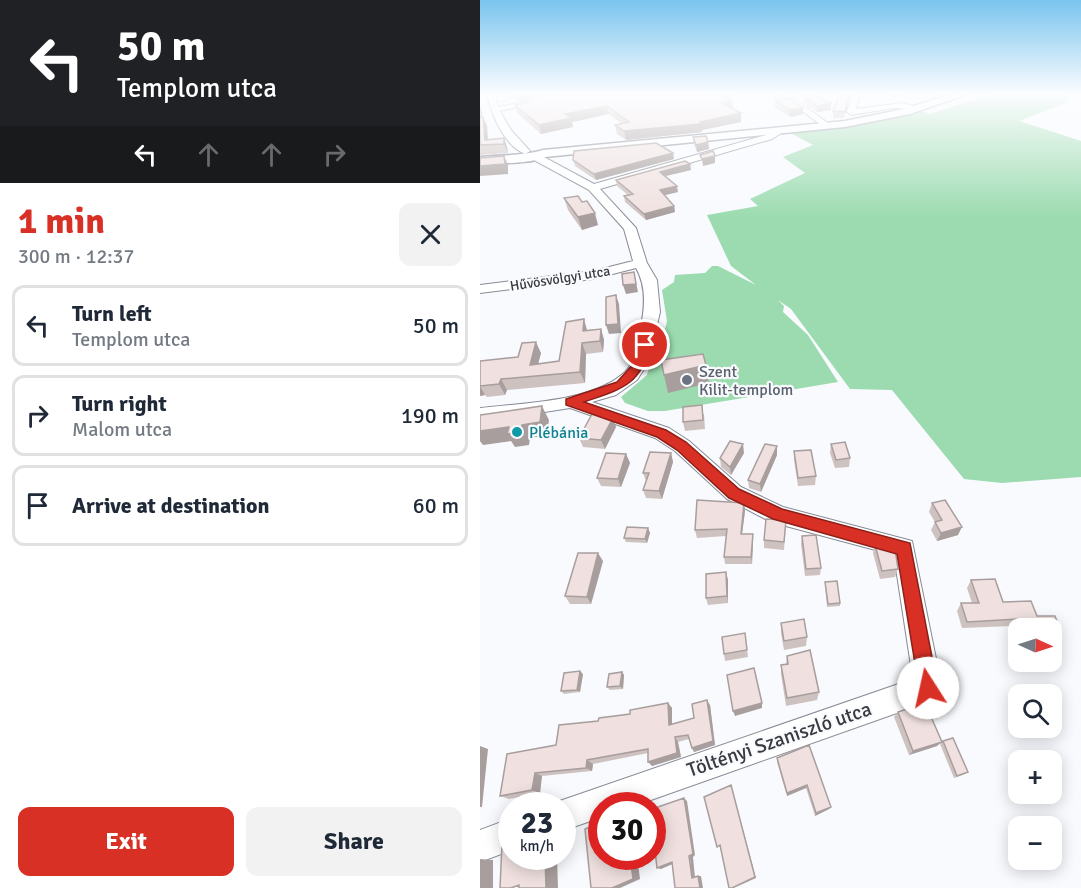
<!DOCTYPE html>
<meta charset="utf-8">
<style>
body{margin:0;font-family:Signika,sans-serif;background:#f2f2f3;color:#1f2937;height:100vh;display:flex;flex-direction:column;font-size:22px;white-space:nowrap}
*{box-sizing:border-box;margin:0}
p{font-size:20px;color:#747a83}
.icon{flex:none;width:33px;height:33px;fill:none;stroke:currentColor;stroke-width:2;stroke-linecap:round;stroke-linejoin:round}
.map{position:relative;flex:1;overflow:hidden}
.side{display:flex;flex-direction:column;background:#fff;width:480px}
.side>*{flex:none}
.guide{background:#202124;color:#fff;overflow:hidden}
.needle{width:39px;rotate:93deg}
.fabs{position:absolute;left:528px;top:618px;display:grid;gap:12px}
.fabs a{display:grid;place-items:center;width:54px;height:54px;border-radius:12px;background:#fff;box-shadow:0 3px 15px #0003;font-size:30px}
.speed{position:absolute;left:18px;top:792px;display:flex;gap:12px;font-size:30px;font-weight:700;text-align:center}
.speed>*{display:grid;place-content:center;width:78px;height:78px;border-radius:50%;background:#fff;box-shadow:0 3px 15px #0003;line-height:1}
.speed small{font-size:15px;font-weight:400}
.speed .limit{border:9px solid #d22;background:#fff;color:#111}
.pin{position:absolute;display:grid;place-items:center;width:51px;height:51px;color:#fff;margin:-26px;border:3px solid #fff;border-radius:50%;box-shadow:0 2px 6px #0007}
.me{position:absolute;width:66px;margin:-33px;rotate:350deg;stroke-linejoin:round;filter:drop-shadow(0 0 4px #0008)}
.turn{display:flex;align-items:center;gap:21px;height:126px;padding:0 18px;font-size:27px}
.turn .icon{width:78px;height:78px;stroke-width:2.5}
.turn b{display:block;font-size:42px;line-height:51px}
.lanes{display:flex;align-items:center;height:57px;padding:0 18px;background:#0003;justify-content:center;gap:30px;direction:ltr}
.lanes .off{opacity:.35}
.round{display:grid;place-items:center;flex:none;width:63px;height:63px;border-radius:12px;background:#f2f2f3}
.summary{display:flex;align-items:center;justify-content:space-between;height:102px;padding:0 18px}
h1{font-size:36px;font-weight:700;line-height:45px;color:#d93025}
.button{display:flex;gap:12px;margin-top:auto;padding:12px 18px}
.button a{flex:1;height:69px;border-radius:12px;background:#d93025;color:#fff;font-size:24px;font-weight:700;line-height:69px;text-align:center}
.button a+a{background:#f2f2f3;color:#1f2937}
ul{padding:0;list-style:none}
li{display:flex;align-items:center;gap:18px;height:81px;margin:0 12px 9px;padding:0 6px;border:3px solid #e0e1e3;border-radius:12px}
li div{flex:1}
li b{display:block;font-size:22px}
li em{font-style:normal}
main{display:flex;flex:1;min-height:0}
.map>svg:first-child{display:block}
.green{fill:#9bdbaf}
.lines{fill:none;stroke-linecap:round;stroke-linejoin:round}
.stream{stroke:#74dbf8;stroke-width:1.5}
.minor-casing{stroke:#878b95;stroke-width:2}
.major-casing{stroke:#878b95;stroke-width:3}
.minor{fill:#fff;fill-rule:evenodd}
.major{fill:#fff;fill-rule:evenodd}
.wall{fill:#cec2c1}
.shaded-wall{fill:#a89e9d}
.building{fill:#f0e1e0;stroke:#a89e9d;stroke-width:1.5}
.route{fill:#d93025;stroke:#8d1f18;stroke-width:1.5}
.worship-dot{fill:#6b7280;stroke:#f8fafe;stroke-width:2}
.culture-dot{fill:#0f9aa8;stroke:#f8fafe;stroke-width:2}
.labels{text-anchor:middle;stroke-width:4.5;stroke-linejoin:round;paint-order:stroke}
.far-street-label{font-size:14px;fill:#383a3e;stroke:#f8fafe}
.worship-label{font-size:16px;fill:#5b616d;stroke:#f8fafe;text-anchor:start}
.culture-label{font-size:16px;fill:#0d838f;stroke:#f8fafe;text-anchor:start}
.near-street-label{font-size:20px;fill:#383a3e;stroke:#f8fafe}
</style>
<main>
<section class="side">
<div class="guide">
<div class="turn"><svg class="icon" aria-label="left" viewBox="0 0 24 24"><path d="M17 20v-9H6M10 6l-5 5 5 5"/></svg><div><b>50 m</b>Templom utca</div></div>
<div class="lanes"><svg class="icon" aria-label="left" viewBox="0 0 24 24"><path d="M17 20v-9H6M10 6l-5 5 5 5"/></svg><svg class="icon off" aria-label="ahead" viewBox="0 0 24 24"><path d="M12 20V5M6 11l6-6 6 6"/></svg><svg class="icon off" aria-label="ahead" viewBox="0 0 24 24"><path d="M12 20V5M6 11l6-6 6 6"/></svg><svg class="icon off" aria-label="right" viewBox="0 0 24 24"><path d="M7 20v-9h11M14 6l5 5-5 5"/></svg></div>
</div>
<div class="summary"><div><h1>1 min</h1><p>300 m · 12:37</p></div><a class="round"><svg class="icon" aria-label="close" viewBox="0 0 24 24"><path d="M6 6l12 12M18 6L6 18"/></svg></a></div>
<ul>
<li><svg class="icon" aria-label="left" viewBox="0 0 24 24"><path d="M17 20v-9H6M10 6l-5 5 5 5"/></svg><div><b>Turn left</b><p>Templom utca</p></div><em>50 m</em></li>
<li><svg class="icon" aria-label="right" viewBox="0 0 24 24"><path d="M7 20v-9h11M14 6l5 5-5 5"/></svg><div><b>Turn right</b><p>Malom utca</p></div><em>190 m</em></li>
<li><svg class="icon" aria-label="arrive" viewBox="0 0 24 24"><path d="M6 21V4h12l-3 4 3 4H6"/></svg><div><b>Arrive at destination</b></div><em>60 m</em></li>
</ul>
<div class="button"><a>Exit</a><a>Share</a></div>
</section>
<div class="map">
<svg width="601" height="888" viewBox="0 0 601 888">
<rect width="100%" height="100%" fill="#f8fafe"/>
<path class="green" d="M515 93H586L588 102 539 121 601 141V477L522 483 484 479 412 390 370 389 311 309 298 300 304 306 303 312 328 335 358 382 185 411H168L145 403 141 397 167 375 170 363 181 346 187 321 182 290 194 282 195 275 225 273 232 266H238L276 285 251 266 227 215 278 206 270 199 325 173 303 157 333 145 301 128 384 119 430 107 450 114Z"/>
<g class="lines">
<path class="stream" d="M19 102 39 97"/>
<g class="minor-casing">
<path id="minor" d="M7 93H15L18 107 85 93H102L20 111 31 130 50 151 45 154C23 145 11 113 7 93Z
M298 93H307L352 126 345 128Z
M372 93H380L376 109 422 103 442 108 438 110 414 108 371 115 367 112Z
M295 130 303 132 292 139 120 189 156 228 167 263 177 280 180 312 168 363 157 380 136 395 112 402 189 428 209 441 261 487 303 507 432 541 462 688 458 698 448 702 154 806H122V817L82 831V806L71 804 433 679 414 555 291 522 247 499 195 451 175 438 90 408 0 422V408C42 403 113 402 145 372 155 362 157 344 160 330 165 309 167 287 156 268L113 279 0 293V285L113 271 153 261 144 229 109 190 54 160V156H62L114 184 286 135Z
M32 818V850L0 862V830Z"/>
</g>
<g class="major-casing">
<path id="major" d="M475 93H491L430 114 365 127 65 157C46 165 21 162 0 165V157C21 155 43 156 63 150L365 121 424 109Z"/>
</g>
<use href="#minor" class="minor"/>
<use href="#major" class="major"/>
</g>
<path class="wall" d="M29 93H254V96L246 98 253 109H252L261 113V122L222 130V132L146 140 137 134 135 125 142 124 129 114 92 122 93 127 61 134 37 113 35 105 46 103 45 99 38 101Z
M360 93H370L364 118H353V111Z
M405 93H434L414 97Z
M324 96 351 110 337 112 324 103Z
M295 100 323 108V114L310 117 295 107Z
M0 106 2 112V117H3L7 125 8 140 24 138 27 147 28 153 0 155Z
M213 137 228 142 229 149 217 152 214 144Z
M194 159 116 180 95 166 93 160Z
M210 164 211 170 186 176 198 192 185 195 194 206 195 212 166 220 145 202 144 196 148 195 137 186 136 180Z
M84 198 102 202 118 225 102 230 88 210Z
M121 329 124 340 123 352 106 354 105 383 27 390 25 395 7 397 5 395 0 396V361L38 357 61 353 58 364 79 361 107 330Z
M224 414 225 429 205 431 203 422Z
M136 427 125 449 103 447 99 438Z
M351 444 370 458 369 467 355 468 350 453Z
M314 451 336 476 335 485 318 486 314 460Z
M191 453 193 462 182 499 166 498 163 490 166 481 163 473Z
M264 453 251 475 241 467 240 458Z
M146 454 150 463 141 487 121 486 117 478Z
M297 455 281 492 269 488 268 480Z
M452 503 478 535 457 541 451 530 455 522 449 512Z
M265 511 262 534H273L272 564H245L244 557 246 536 217 538 215 530Z
M306 520 304 550 284 548V540Z
M168 528 170 533 167 543 146 542 144 538Z
M322 536 341 568 340 575 325 576 321 544Z
M395 545 418 569 415 577 400 579 393 553Z
M123 561 111 604H90L85 596Z
M246 572 248 580V603L228 605 226 598Z
M491 580 523 602 557 616 580 629 572 636V628H538V637H537L533 626 482 628 477 611 481 603H492L487 588Z
M345 582 360 603V606L347 607 345 585Z
M301 623 327 637 326 646 304 650 301 633Z
M265 633 268 657 245 661 244 654Z
M307 656 339 692 337 700 306 706 301 674V665L306 664Z
M142 672 144 675 143 689 130 690 127 687Z
M103 674 100 692 84 694 81 691Z
M188 703 192 708V724L214 718 230 705 235 745 214 752 209 739 198 742 201 757 172 766 168 753 113 764 112 771 62 776 60 793 29 799 20 796 76 745 118 721 150 714Z
M418 712 457 746 429 755 414 717Z
M463 741 485 774 474 778 460 744Z
M297 758 351 807 349 809 335 816 326 788 307 796 297 762Z"/>
<path class="shaded-wall" d="M35 93H73L38 101Z
M232 93H254V96L233 101Z
M369 93H370L364 118 365 112Z
M414 93H434L414 97Z
M252 100 253 109 241 112V103Z
M351 103V110L337 112V106Z
M0 106 2 112V126L0 121Z
M127 106 129 114 92 122 93 127 61 134 59 125 85 114Z
M323 108V114L310 117V110Z
M261 113V122L222 130V132L146 140 144 131 220 122Z
M3 117 7 125 8 145 5 140Z
M24 138 27 147 28 153 24 144Z
M228 142 229 149 217 152 216 145Z
M193 153 194 159 116 180 114 174Z
M24 156 28 165V174L0 176V166Z
M235 156V163L223 166 222 159Z
M210 164 211 170 181 177 180 172Z
M197 186 198 192 181 196 180 190Z
M194 206 195 212 166 220 164 214Z
M115 213 118 225 102 230 98 217Z
M154 272 158 292 146 294 143 285Z
M136 295 139 304 141 333 129 334 126 325Z
M104 319 107 330 103 331Z
M121 329 124 340 123 352 120 341Z
M56 342 61 353 55 376 50 365Z
M102 343 106 354 105 383 100 372Z
M226 365 229 383 188 393 184 375Z
M21 379 27 390 25 395 19 384Z
M0 386 5 395 0 396Z
M62 406 69 420 67 435 50 438 49 445 35 447 31 441 3 445 0 441V431L42 425Z
M133 418 136 427 125 449 121 440Z
M263 444 264 453 251 475 250 467Z
M297 446V455L281 492 280 484Z
M191 453 193 462 182 499 179 491Z
M146 454 150 463 141 487 138 479Z
M264 503 265 511 261 542V534Z
M482 527 478 535 457 541 461 533Z
M168 528 170 533 167 543 165 539Z
M273 534V542L272 564 271 557Z
M118 553 123 561 111 604 107 597Z
M246 572 248 580V603L247 596Z
M100 671 103 674 100 692 97 690Z
M142 672 144 675 143 689 140 686Z
M227 700 230 705 235 745 214 752 212 748Z
M188 703 192 708V730L189 725Z
M282 703V708L255 716 253 711Z
M195 737 198 742 201 757 172 766 168 762Z
M462 742 457 746 429 755 433 751Z
M0 746 8 749 2 807H0Z
M107 760 113 764 112 771 106 768Z
M55 773 62 776 60 793 52 790Z
M251 785 276 878 253 888H252Z
M327 785 326 788 307 796V793Z
M204 798 207 801 215 855 213 857 215 878H212Z
M351 807 349 809 335 816 336 813Z
M65 856H77L78 888H66Z
M150 856H157L160 879 140 888H132Z
M0 859 13 860V888H0Z
M192 862 195 863 181 869 177 868Z
M218 876H221L223 888H220Z"/>
<path class="building" d="M73 93H234L252 100 241 103 261 113 220 122 221 124 144 131 135 125 149 122 127 106 85 114 91 118 59 125 35 105 50 102 45 99Z
M360 93H369L365 112 353 111Z
M334 95 351 103 337 106 324 96Z
M310 98 323 108 310 110 295 100Z
M0 117H3L5 140 24 138V144L0 145Z
M226 136 228 142 216 145 213 137Z
M176 143 193 153 114 174 93 160 94 151Z
M233 151 235 156 222 159 220 155Z
M24 156 25 164 0 166V158Z
M205 161 210 164 180 172 197 186 180 190 194 206 164 214 144 196 153 194 136 180Z
M98 196 102 202 107 201 115 213 98 217 84 198Z
M154 272 156 284 143 285 142 274Z
M136 295 138 324 126 325V297Z
M104 319 103 331 121 329 120 341 102 343 100 372 21 379 19 384 0 386V361L38 357 42 343 56 342 50 365 79 361 86 322Z
M223 354 226 365 184 375 181 360Z
M222 405 223 420 203 422V407Z
M62 406 60 422 42 425 41 432 27 434 29 427 0 431V415Z
M112 414 133 418 121 440 99 438Z
M250 441 263 444 250 467 240 458Z
M365 442 370 458 356 460 351 444Z
M285 444 297 446 280 484 268 480Z
M331 450 336 476 318 478 314 451Z
M170 452 191 453 179 491 163 490 169 473H163Z
M126 453 146 454 138 479 117 478Z
M217 500 264 503 261 534H273L271 557H244L247 529 215 530Z
M465 500 482 527 461 533 455 522 462 520 452 503Z
M286 519 306 520 304 542 284 540Z
M147 527 168 528 165 539 144 538Z
M336 535 341 568 326 569 322 536Z
M395 545 415 549 418 569 402 571Z
M98 553H118L107 597 85 596Z
M246 572 247 596 226 598V574Z
M515 579 523 602 551 601 557 616H575L580 629 543 628 539 619 487 622 481 603H499L491 580Z
M357 581 360 603 348 604 345 582Z
M324 619 327 637 304 641 301 623Z
M265 633 267 650 244 654 242 637Z
M330 650 339 692 307 698 301 665 308 664 307 656Z
M274 668 282 703 253 711 247 675Z
M100 671 97 690 81 691 84 673Z
M142 672 140 686 127 687 129 674Z
M227 700 233 741 212 748 208 735 195 737 197 753 168 762V749L107 760 106 768 55 773 52 790 20 796 27 754 76 745 79 725 118 721 119 718 150 714V710L188 703 189 725 214 718 212 704Z
M445 703 462 742 433 751 418 712Z
M473 738 488 772 477 776 463 741Z
M329 745 351 807 336 813 327 785 307 793 297 758Z
M251 785 275 877 252 888H249L240 845 237 847 224 797Z
M204 798 213 854 209 856 212 878 218 876 220 888H195L192 862 177 868 172 825V809Z
M122 822V856H150L153 879 132 888H111L105 829Z
M32 840V856H65L66 888H39V885L31 888H20L22 844Z"/>
<linearGradient id="sky" x2="0" y2="1"><stop stop-color="#79c4ee"/><stop offset="0.43" stop-color="#fcfdff"/><stop offset="1" stop-color="#fcfdff" stop-opacity="0"/></linearGradient>
<rect width="601" height="218" fill="url(#sky)"/>
<path class="route" d="M161 342 171 345C160 386 141 389 104 402L186 430 206 442 259 489 302 509 430 543 458 688 455 694 448 697 442 694 439 688 417 554 293 519 249 498 197 450 177 437 86 405V399L137 382 155 362Z"/>
<circle class="worship-dot" cx="207" cy="380" r="6"/>
<circle class="culture-dot" cx="37" cy="432" r="6"/>
<g class="labels">
<g class="far-street-label">
<text transform="translate(80 278) rotate(-9)" y="5">Hűvösvölgyi utca</text>
</g>
<g class="worship-label">
<text x="219" y="377">Szent<tspan x="219" dy="18">Kilit-templom</tspan></text>
</g>
<g class="culture-label">
<text x="49" y="438">Plébánia</text>
</g>
<g class="near-street-label">
<text transform="translate(299 739) rotate(-19)" y="7">Töltényi Szaniszló utca</text>
</g>
</g>
</svg>
<div class="fabs">
<a><svg class="needle" viewBox="-14 -14 28 28"><path d="M0-13l5 13h-10z" fill="#e53935"/><path d="M0 13l5-13h-10z" fill="#747a83"/></svg></a>
<a><svg class="icon" aria-label="search" viewBox="0 0 24 24"><circle cx="10" cy="10" r="6"/><path d="M15 15l6 6"/></svg></a>
<a>+</a>
<a>−</a>
</div>
<div class="speed"><div>23<small>km/h</small></div><div class="limit">30</div></div>
<div class="pin" style="left:165px;top:345px;background:#d93025"><svg class="icon" aria-label="arrive" viewBox="0 0 24 24"><path d="M6 21V4h12l-3 4 3 4H6"/></svg></div>
<svg class="me" style="left:448px;top:688px" viewBox="-20 -20 40 40"><circle r="19" fill="#fff"/><path d="M0-13L10 11 0 6-10 11z" fill="#d93025"/></svg>
</div>
</main>
